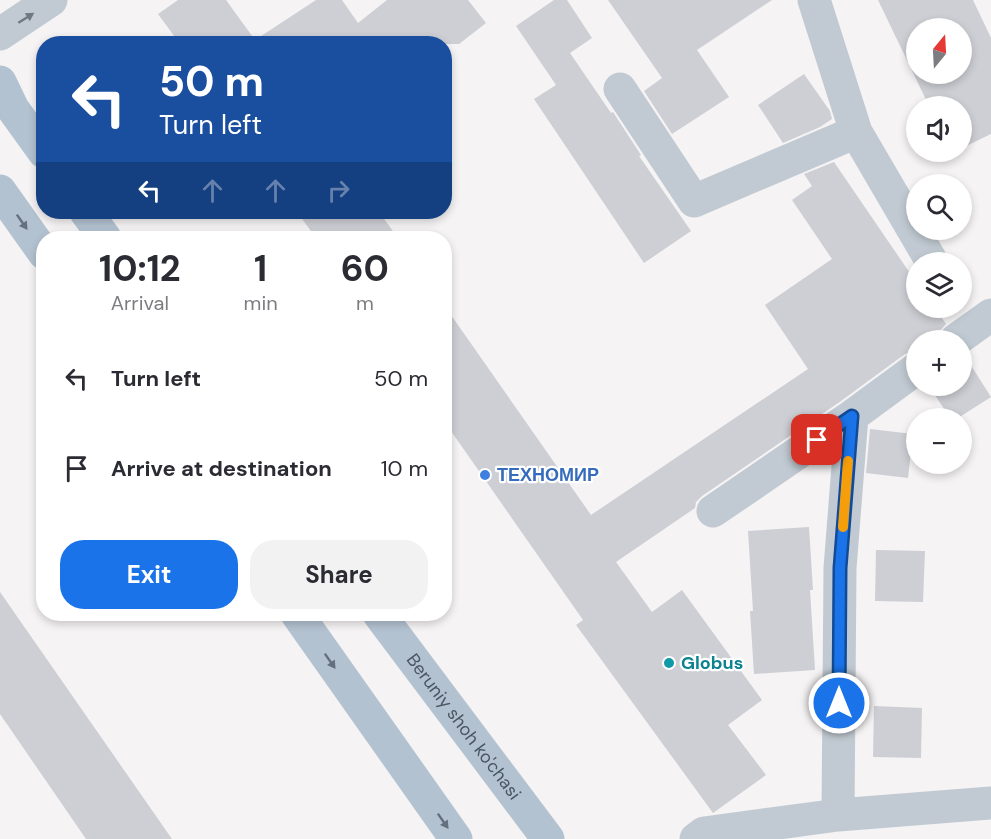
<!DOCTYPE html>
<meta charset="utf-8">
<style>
body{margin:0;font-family:"DM Sans",sans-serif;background:#f2f2f3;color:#2b2b33;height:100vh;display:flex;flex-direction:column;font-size:22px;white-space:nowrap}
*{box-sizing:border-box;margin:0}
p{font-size:20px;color:#7c7c81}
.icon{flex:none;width:33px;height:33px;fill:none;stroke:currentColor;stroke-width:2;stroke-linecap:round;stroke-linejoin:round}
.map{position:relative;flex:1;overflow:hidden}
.drawer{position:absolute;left:36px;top:231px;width:416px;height:390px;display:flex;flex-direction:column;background:#fff;border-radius:24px;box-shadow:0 3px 9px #0003}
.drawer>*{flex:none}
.banner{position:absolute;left:36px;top:36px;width:416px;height:183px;border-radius:24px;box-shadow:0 3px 9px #0003;background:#1a4fa0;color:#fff;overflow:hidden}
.needle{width:39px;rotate:18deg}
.fabs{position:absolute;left:906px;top:18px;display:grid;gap:12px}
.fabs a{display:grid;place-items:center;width:66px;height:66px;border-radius:50%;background:#fff;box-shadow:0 3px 9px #0003;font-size:30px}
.pin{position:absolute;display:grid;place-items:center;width:51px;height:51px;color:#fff;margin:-26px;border-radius:12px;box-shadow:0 3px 9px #0006}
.me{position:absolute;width:66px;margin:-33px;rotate:0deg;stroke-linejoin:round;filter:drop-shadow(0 0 4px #0008)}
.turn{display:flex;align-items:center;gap:21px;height:126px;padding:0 24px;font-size:27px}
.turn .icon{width:78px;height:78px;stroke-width:2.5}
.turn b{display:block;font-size:42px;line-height:51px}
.lanes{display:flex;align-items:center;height:57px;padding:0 24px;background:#0003;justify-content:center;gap:30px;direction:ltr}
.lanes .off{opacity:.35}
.eta{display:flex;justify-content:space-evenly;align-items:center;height:102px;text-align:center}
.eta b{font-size:36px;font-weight:700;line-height:42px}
.button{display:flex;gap:12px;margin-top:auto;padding:12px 24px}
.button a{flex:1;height:69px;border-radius:24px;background:#1a73e8;color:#fff;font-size:24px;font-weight:700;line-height:69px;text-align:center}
.button a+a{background:#f2f2f3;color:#2b2b33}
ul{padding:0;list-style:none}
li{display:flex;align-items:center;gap:18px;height:90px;padding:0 24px}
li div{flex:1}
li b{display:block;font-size:22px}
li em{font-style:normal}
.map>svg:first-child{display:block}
.building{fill:#cdcfd5;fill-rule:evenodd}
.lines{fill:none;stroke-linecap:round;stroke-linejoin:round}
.street{stroke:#c1cad2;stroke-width:33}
.primary{stroke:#b3c2d1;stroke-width:33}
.oneway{fill:#6e7983}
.oneway2{fill:#64717d}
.route-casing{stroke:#114b97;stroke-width:15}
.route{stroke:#1a73e8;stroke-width:10}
.slow{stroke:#f59e0b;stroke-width:10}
.shop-dot{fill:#3f7fe0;stroke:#fff;stroke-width:2}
.culture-dot{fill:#0f9aa8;stroke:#fff;stroke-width:2}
.labels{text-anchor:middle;stroke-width:4.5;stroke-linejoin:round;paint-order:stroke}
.shop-label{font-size:18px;font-weight:bold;fill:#366cbe;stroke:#fff;text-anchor:start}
.culture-label{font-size:18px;font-weight:bold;fill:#0d838f;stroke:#fff;text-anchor:start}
.street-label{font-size:18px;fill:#4a5661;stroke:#fff}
</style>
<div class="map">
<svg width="991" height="839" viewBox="0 0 991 839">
<rect width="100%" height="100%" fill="#f5f3f3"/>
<path class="building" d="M178 0H226L255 40 316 0H342L358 23 387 0H468L486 23 459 44H180L158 14Z
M554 0H567L592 38 570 53 611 113 613 112 641 155 639 156 691 231 644 263 534 99 556 85 516 26Z
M608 0H772L697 50 729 97 672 134 644 91 662 78Z
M878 0H973L991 38V134L962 148V106H929ZM916 28H962V74H916Z
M804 74 830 111 832 119 820 127 783 143 758 105Z
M834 162 916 282V308H935L946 324 939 332 937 340H916V351L905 354 841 401 702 496 696 502 695 508 616 562 652 612 682 590 762 700 728 725 766 775 713 813 576 625 583 620 444 421V305L591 515 808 369 765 305 832 259 792 200 812 186 804 174Z
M297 212H379L398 238H316Z
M965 356 991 397 958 418H950L929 386H962V357Z
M870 429 913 434 908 478 866 473Z
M809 527 813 590H810L815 670 754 674 750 611H753L748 531Z
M876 550 925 551 923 602 875 601Z
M0 592 172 839H86L0 714Z
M874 706 922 708 921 758 873 757Z"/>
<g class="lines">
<path class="street" d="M814 0 856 132
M0 34 51 0
M620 89 694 201 856 132 932 262
M956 340 991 315
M713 511 852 416 916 369
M838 815 840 568 852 416
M696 839 704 833 838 815 991 803"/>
<g class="primary">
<path d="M0 82 13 109 44 152"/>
<path d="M0 191 44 253"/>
<path d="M86 212 105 238"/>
<path d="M297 614 456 839"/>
<path id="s1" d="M379 614 548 839"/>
</g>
</g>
<defs><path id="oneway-solid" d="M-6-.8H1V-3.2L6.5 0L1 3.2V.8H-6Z" transform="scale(1.5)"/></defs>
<use class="oneway" href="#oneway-solid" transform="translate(26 18) rotate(-32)"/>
<g class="oneway2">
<use href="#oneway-solid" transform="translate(22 222) rotate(55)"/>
<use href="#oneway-solid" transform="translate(330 661) rotate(55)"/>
<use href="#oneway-solid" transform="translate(443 821) rotate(55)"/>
</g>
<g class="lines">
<g class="route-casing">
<path id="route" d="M817 440 852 416 840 568 839 703"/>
</g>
<use href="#route" class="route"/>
<path class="slow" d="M843 527 848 461"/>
</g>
<circle class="shop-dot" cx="485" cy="475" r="6"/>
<circle class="culture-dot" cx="669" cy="663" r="6"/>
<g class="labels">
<g class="shop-label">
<text x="497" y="481">ТЕХНОМИР</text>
</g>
<g class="culture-label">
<text x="681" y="669">Globus</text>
</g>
<g class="street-label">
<text dy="6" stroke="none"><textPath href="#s1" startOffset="141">Beruniy shoh ko'chasi</textPath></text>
</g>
</g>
</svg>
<div class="fabs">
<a><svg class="needle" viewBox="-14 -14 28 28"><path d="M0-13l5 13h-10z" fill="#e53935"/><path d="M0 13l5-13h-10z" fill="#7c7c81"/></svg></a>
<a><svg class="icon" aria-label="sound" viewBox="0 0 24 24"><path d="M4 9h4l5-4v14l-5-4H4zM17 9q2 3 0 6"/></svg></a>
<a><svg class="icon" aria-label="search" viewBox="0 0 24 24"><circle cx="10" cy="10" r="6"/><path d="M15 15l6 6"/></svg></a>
<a><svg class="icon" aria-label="layers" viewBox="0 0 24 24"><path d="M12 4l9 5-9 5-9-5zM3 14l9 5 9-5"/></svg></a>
<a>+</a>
<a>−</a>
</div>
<div class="pin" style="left:817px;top:440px;background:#d93025"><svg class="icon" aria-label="arrive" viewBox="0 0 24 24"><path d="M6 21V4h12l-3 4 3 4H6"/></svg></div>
<svg class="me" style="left:839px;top:703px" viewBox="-20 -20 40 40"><circle r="17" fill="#1a73e8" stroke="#fff" stroke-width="3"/><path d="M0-11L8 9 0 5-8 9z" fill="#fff"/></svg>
<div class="banner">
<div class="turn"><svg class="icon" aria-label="left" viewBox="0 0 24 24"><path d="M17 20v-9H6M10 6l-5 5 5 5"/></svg><div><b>50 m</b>Turn left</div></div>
<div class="lanes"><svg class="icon" aria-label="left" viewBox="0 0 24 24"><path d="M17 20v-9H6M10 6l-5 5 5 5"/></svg><svg class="icon off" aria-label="ahead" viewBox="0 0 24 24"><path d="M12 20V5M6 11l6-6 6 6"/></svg><svg class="icon off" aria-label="ahead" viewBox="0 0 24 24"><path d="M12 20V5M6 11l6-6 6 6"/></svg><svg class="icon off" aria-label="right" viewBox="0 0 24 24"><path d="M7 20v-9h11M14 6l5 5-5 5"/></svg></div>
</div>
<section class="drawer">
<div class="eta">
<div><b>10:12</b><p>Arrival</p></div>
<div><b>1</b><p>min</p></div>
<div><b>60</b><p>m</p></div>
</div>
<ul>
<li><svg class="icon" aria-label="left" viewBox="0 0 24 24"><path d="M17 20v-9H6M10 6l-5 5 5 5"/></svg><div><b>Turn left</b></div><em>50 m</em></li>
<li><svg class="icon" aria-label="arrive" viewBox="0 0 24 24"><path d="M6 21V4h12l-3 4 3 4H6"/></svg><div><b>Arrive at destination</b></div><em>10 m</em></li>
</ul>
<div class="button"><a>Exit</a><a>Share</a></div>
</section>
</div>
